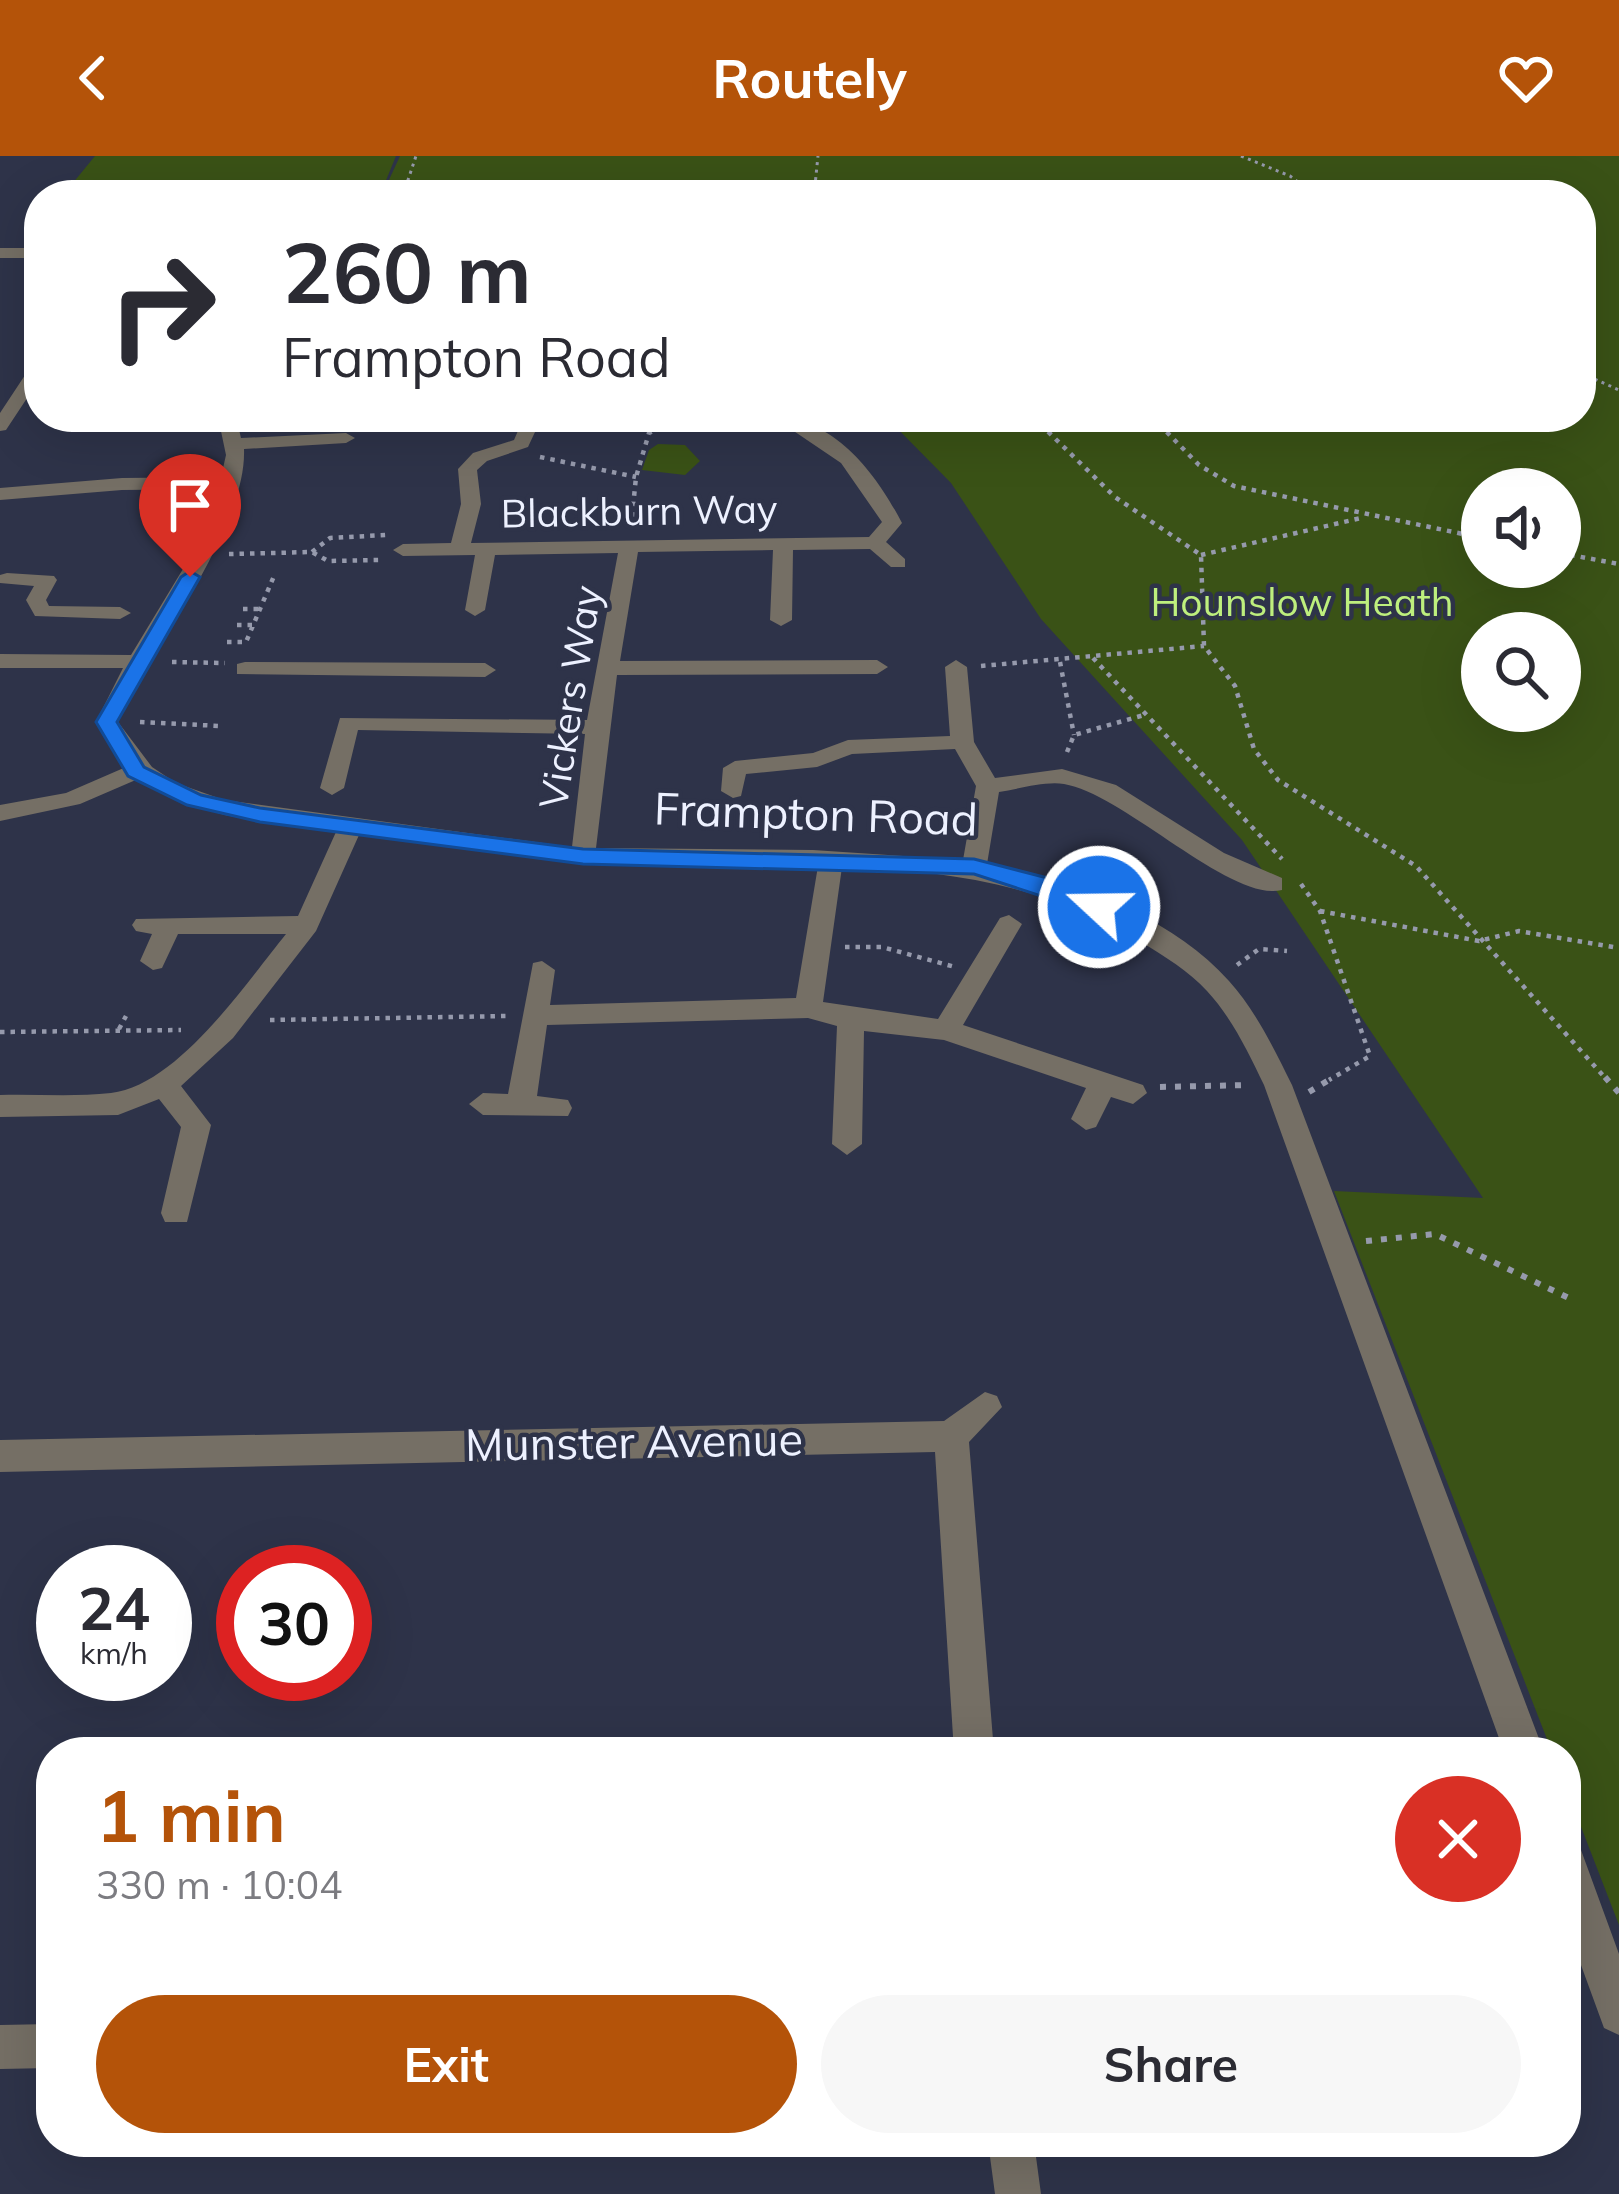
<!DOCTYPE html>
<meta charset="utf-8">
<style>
body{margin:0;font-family:Mulish,sans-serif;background:#f7f7f7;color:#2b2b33;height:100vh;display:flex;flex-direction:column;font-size:45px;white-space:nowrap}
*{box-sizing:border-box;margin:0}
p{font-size:39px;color:#7c7c81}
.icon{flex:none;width:66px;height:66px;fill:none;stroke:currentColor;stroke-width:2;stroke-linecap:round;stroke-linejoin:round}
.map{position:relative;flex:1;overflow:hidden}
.details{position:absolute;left:36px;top:1581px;width:1545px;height:420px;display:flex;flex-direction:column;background:#fff;border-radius:48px;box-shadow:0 12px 48px #0002}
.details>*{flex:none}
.guide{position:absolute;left:24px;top:24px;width:1572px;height:252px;border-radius:48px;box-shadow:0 12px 48px #0002;background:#fff;color:#2b2b33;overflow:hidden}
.tools{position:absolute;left:1461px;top:312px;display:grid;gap:24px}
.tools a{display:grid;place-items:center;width:120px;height:120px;border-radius:50%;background:#fff;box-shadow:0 12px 48px #0002;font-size:60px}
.speed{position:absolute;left:36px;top:1389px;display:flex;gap:24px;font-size:60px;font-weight:700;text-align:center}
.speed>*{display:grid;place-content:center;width:156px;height:156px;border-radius:50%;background:#fff;box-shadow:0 12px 48px #0002;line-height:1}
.speed small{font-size:30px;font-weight:400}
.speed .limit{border:18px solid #d22;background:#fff;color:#111}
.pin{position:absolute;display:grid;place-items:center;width:102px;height:102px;color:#fff;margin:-123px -51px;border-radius:50% 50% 50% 0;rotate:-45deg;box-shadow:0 0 12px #0007}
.pin .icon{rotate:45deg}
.me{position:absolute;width:132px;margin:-66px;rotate:291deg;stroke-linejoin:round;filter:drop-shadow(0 0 9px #0008)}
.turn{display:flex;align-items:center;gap:42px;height:252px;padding:0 60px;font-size:54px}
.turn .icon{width:156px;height:156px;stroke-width:2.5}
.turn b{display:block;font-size:84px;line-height:102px}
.round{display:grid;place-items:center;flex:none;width:126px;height:126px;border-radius:63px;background:#f7f7f7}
.summary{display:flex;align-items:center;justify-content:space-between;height:204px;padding:0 60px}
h1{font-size:72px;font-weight:700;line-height:90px;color:#b45309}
.action{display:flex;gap:24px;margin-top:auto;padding:24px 60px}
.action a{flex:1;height:138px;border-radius:72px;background:#b45309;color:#fff;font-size:48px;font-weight:700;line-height:138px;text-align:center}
.action a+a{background:#f7f7f7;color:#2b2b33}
header{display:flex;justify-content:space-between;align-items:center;height:156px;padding:0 60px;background:#b45309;color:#fff;font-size:54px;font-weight:700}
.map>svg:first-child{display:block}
.green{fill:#3a5216;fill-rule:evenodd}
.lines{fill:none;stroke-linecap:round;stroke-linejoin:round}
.path-far2{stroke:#969aac;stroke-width:3;stroke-dasharray:3 4.5;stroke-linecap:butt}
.path-far1{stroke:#969aac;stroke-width:4.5;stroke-dasharray:4.5 6;stroke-linecap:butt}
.path{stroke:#969aac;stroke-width:6;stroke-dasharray:6 9;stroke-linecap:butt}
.minor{fill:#756f65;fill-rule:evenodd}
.route{fill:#1a73e8;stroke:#114b97;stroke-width:3}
.labels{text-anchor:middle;stroke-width:9;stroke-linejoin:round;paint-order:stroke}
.far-street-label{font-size:39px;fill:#edf1ff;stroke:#2e3349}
.far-park-label{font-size:39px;fill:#beef7d;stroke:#2e3349}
.street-label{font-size:45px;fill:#edf1ff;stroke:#2e3349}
</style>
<header><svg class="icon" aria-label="back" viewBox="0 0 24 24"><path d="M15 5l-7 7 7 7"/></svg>Routely<svg class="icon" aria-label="heart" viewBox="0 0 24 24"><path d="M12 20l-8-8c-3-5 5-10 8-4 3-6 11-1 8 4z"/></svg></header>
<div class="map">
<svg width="1619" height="2038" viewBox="0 0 1619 2038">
<rect width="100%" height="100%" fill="#2e3349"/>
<path class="green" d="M95 0H396L380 39H63Z
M400 0H1619V1769L1566 1632V1596H1552L1334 1035 1483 1042 1242 684 1041 463 951 327 886 261H1581V39H382ZM1482 333H1560V411H1482ZM1482 477H1560V555H1482Z
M658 288 685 289 700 305 685 319 642 314 649 294Z"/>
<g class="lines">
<path class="path-far2" d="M1241 0 1290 20 1315 39
M403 39 416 0
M814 39 818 0
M1581 217 1619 234"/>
<path class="path-far1" d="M644 261 649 277
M1033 261 1115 341 1201 399 1204 490 1235 530 1254 593 1278 624 1416 710 1607 924
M1152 261 1199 309 1234 330 1482 382
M540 301 636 321
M631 371 636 321 649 277 680 261
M312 396 330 382 386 379
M1560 397 1619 408
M229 398 312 396 328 405 380 404
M1201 399 1361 362
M243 453H260
M237 469H253
M227 486H246L274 420
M1093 502 1282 703
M172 506 225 507
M1060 506 1074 579
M981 510 1204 490
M140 566 220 570
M1067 596 1074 579 1144 559
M1301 728 1320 755 1370 900 1329 924
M1320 755 1479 785 1519 775 1619 792
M845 791H882L955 811
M1237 809 1259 793 1287 795
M270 864 508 860
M119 873 126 860
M0 876 181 874"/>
<path class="path" d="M1605 921 1619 937
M1160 931 1249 929
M1309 936 1334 921
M1366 1085 1435 1078 1575 1145"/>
<path class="minor" d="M0 92H39V102H0Z
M39 206V224L6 274 0 275V257L33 207Z
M218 261H236L241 282 346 277 355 282 346 287 244 293C247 372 152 492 118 566L152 611 176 627 224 644 572 691 585 578 358 574 344 632 332 639 320 632 340 562 587 564 618 397 495 399 485 454 475 460 465 454 475 399 403 400 393 394 403 388 451 387 461 348 458 313 473 297 514 284 524 261H542L528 291 487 305 477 314 481 348 471 387 869 381 882 366 841 307 773 261C834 261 876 317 902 367L886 386 905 403V411H891L870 393 793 394 792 464 781 470 770 464 773 394 638 396 620 505 877 504 888 511 877 518 617 519 596 692 813 694 963 704 976 630 955 593 852 598 817 611 746 618 741 640 733 642 721 635 723 612 735 605 813 597 848 584 950 580 945 511 956 504 967 511 974 586 995 622 1062 613 1116 629 1224 697 1282 722V734C1231 747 1124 638 1064 628 1045 625 1019 633 999 636L987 708C1071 726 1170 758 1229 825 1256 855 1274 893 1292 929L1544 1596H1504L1264 929C1248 896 1232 862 1207 835 1189 815 1164 800 1141 786 1049 730 949 714 842 711L823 846 938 863 1000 762 1009 759 1022 768 963 869 1143 929 1147 937 1133 948 1111 941 1096 971 1086 974 1071 963 1086 932 944 884 864 875 862 988 847 999 832 988 837 870 808 862 547 869 537 940 568 944 572 952 568 960 483 959 469 948 483 937 508 938 533 807 542 805 555 814 550 849 796 842 818 710 583 708 359 679 316 775 233 882 181 930 211 969 187 1066H165L161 1057 181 971 159 943 118 959 0 961V939C36 938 75 941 111 937 178 929 246 827 286 778H178L162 812 153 814 140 805 152 778 136 775 132 769 136 763 298 760 336 676C268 666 197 663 138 623L80 648 0 665V649L66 637 126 611 96 566 123 512H0V498L131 499 186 408 218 333 122 334 0 344V332L122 322 221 321 226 299Z
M7 417 54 420 57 424 46 444 49 450 120 451 131 457 120 463 35 460 26 444 34 430 0 427V419Z
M245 506 485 507 496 514 485 521 237 518V508Z
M985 1236 997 1240 1002 1251 969 1286 994 1596H954L935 1296 0 1316V1284L944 1265Z
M1566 1688 1581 1694 1619 1798V1879L1604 1872 1566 1768Z
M51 1868V1912L0 1913V1869Z
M988 1986H1034L1041 2038H995Z"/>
</g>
<path class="route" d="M190 415 200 421 117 566 144 611 201 639 260 652 583 693 974 703 1067 727 1111 751 1099 759 974 718 583 708 260 666 187 649 128 620 96 566 181 421Z"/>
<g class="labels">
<g class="far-street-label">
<text transform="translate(639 355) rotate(-1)" y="14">Blackburn Way</text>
<text transform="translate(570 541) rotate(-81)" y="14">Vickers Way</text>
</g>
<g class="far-park-label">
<text x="1302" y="460">Hounslow Heath</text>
</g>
<g class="street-label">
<text transform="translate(816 658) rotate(2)" y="16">Frampton Road</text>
<text transform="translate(634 1286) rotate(-1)" y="16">Munster Avenue</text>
</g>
</g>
</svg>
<div class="tools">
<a><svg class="icon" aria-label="sound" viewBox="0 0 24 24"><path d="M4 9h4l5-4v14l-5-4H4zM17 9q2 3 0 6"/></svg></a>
<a><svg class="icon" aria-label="search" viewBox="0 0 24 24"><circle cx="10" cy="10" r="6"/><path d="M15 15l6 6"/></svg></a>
</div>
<div class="speed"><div>24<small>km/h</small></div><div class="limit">30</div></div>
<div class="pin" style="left:190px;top:421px;background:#d93025"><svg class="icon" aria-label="arrive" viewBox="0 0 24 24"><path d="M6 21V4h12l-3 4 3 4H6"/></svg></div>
<svg class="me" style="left:1099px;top:751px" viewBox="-20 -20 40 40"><circle r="17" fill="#1a73e8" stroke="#fff" stroke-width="3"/><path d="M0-11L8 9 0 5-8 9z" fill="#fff"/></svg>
<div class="guide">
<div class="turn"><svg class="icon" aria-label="right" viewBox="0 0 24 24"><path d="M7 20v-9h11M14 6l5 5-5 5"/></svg><div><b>260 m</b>Frampton Road</div></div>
</div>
<section class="details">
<div class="summary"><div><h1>1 min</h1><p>330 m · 10:04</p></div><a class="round" style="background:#d93025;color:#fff"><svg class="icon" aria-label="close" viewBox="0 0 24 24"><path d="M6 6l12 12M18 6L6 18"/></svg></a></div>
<div class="action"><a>Exit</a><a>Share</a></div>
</section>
</div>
